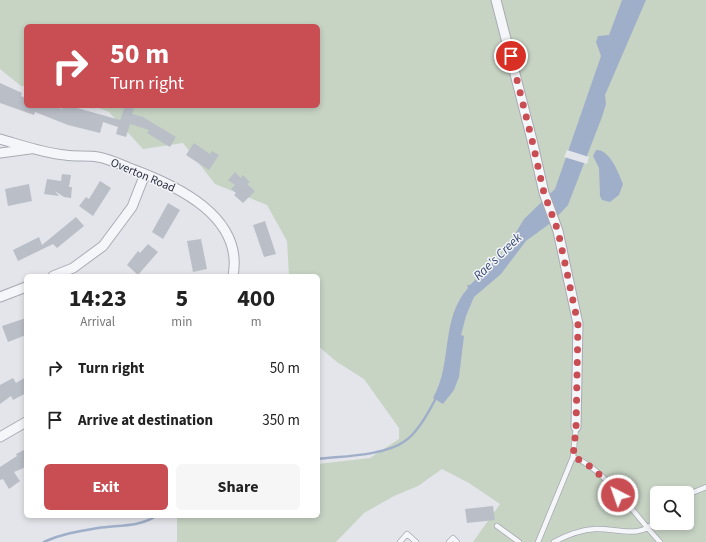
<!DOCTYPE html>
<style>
body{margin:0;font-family:"Source Sans 3",sans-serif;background:#f6f6f6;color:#222;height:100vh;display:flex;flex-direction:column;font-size:15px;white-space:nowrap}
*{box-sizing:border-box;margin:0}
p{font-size:13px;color:#767676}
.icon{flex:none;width:22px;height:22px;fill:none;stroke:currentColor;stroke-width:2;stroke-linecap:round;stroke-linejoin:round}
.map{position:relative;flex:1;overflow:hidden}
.side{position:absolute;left:24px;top:274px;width:296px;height:244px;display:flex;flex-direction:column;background:#fff;border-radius:6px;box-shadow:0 2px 6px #0003}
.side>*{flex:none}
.banner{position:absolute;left:24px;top:24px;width:296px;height:84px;border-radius:6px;box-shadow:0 2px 6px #0003;background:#c94e54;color:#fff;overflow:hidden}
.tools{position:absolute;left:650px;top:486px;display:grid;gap:8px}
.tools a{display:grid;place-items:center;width:44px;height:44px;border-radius:6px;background:#fff;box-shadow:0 2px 6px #0003;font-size:20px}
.pin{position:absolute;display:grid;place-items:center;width:34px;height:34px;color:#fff;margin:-17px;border:2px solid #fff;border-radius:50%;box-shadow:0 1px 4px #0007}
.me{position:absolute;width:44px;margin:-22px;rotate:319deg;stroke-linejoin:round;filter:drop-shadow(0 0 3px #0008)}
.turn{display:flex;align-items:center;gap:14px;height:84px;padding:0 20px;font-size:18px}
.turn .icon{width:52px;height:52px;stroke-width:2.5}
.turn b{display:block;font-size:28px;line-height:34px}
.eta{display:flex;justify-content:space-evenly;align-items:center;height:68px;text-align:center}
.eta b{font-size:24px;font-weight:700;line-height:28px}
.action{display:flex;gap:8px;margin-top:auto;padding:8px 20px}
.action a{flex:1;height:46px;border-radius:6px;background:#c94e54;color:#fff;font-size:16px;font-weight:700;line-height:46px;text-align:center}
.action a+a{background:#f6f6f6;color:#222}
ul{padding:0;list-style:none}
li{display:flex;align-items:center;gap:12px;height:52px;padding:0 20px}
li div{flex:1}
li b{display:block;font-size:15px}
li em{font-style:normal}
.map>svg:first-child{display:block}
.green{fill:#c7d4c4;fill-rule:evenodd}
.water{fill:#a0afc9}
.pier{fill:#e3e5ea}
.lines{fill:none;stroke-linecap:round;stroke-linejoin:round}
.stream{stroke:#a0afc9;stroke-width:2.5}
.building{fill:#babec7}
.service-casing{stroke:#a8abb4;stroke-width:6}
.minor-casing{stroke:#a8abb4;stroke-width:11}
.service{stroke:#f5f6f9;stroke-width:4.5}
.minor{stroke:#f5f6f9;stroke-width:9}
.route{stroke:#c94e54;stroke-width:7;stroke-dasharray:0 12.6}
.labels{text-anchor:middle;stroke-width:3;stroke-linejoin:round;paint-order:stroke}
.street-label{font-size:12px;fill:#2b3142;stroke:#f3f4f8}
.water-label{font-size:13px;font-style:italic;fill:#374c74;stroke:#f3f4f8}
</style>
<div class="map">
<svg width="706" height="542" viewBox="0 0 706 542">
<rect width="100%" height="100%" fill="#e3e5ea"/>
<path class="green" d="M0 0H706V542H473L500 504 469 483 442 469 418 486 394 496 364 513 336 542H177V516H318V464L370 458 399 439V428L364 379 337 362 318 346V276H289L287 241 267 205 215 184 183 143 143 149 109 112 94 106H318V26H26V86H21L0 69ZM657 493H687V523H657Z"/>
<path class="water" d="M622 0H646L605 95 606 104 602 117 568 205 552 222 526 241 501 274 474 297 466 316 461 335 464 336 459 377 454 390 443 404 433 398C453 363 440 319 468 288L467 285H470L504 252 524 219 555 189 601 56 596 42 598 36 609 35Z
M596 150C610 149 619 174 623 184L619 195 610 202 602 200 600 196 599 168 593 156Z"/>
<path class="pier" d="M567 150 589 157 587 164 564 157Z"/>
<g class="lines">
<path class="stream" d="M318 459C343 456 384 456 405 441 417 433 430 410 437 396
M44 542C61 534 80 531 98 528 117 525 140 527 156 516"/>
</g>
<path class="building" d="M0 83 22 93 21 96 26 98V106H53L62 109 63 106H70L120 120 125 106 134 109 132 114 143 117 176 137 170 147 147 133 149 130 130 124 126 137 116 134 118 127 103 122 100 133 68 125 35 112 34 115 0 103Z
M194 143 210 154 212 151 219 155 209 170 186 155Z
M235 172 241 178 243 175 250 182 247 184 255 191 243 203 234 195 236 193 231 189 235 185 228 180Z
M62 174 71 175 69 187H72L71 198 64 197 55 191 59 196 44 194 47 179 61 181Z
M100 181 111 188 93 216 79 206 86 197 89 199Z
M29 184 32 201 8 206 5 189Z
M168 203 180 210 163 239 152 232Z
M76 217 84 226 57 248 53 244 18 261 13 250 39 237 42 245Z
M265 221 276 254 264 257 253 225Z
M201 239 207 269 193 272 187 241Z
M148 244 158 252 138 275 127 265 138 251 140 253Z
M26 318V335L8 342 2 326Z
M26 377V393L13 400 11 396 0 404V385L13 378 16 383Z
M26 449V467L14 472 20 481 9 489 3 479 0 480V467L17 456 16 454Z
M493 506 495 520 467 523 465 509Z"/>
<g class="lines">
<g class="service-casing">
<path id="service" d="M573 457C606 469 635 516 660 542
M687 495 706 487
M497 526 519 542
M400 542 407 534 416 542
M449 542 453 538 457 542
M538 542 573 457 576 427
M554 542C567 535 580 530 595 529 617 528 640 540 657 520"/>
</g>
<g class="minor-casing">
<path id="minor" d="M496 0 532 140 544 193 558 231 578 324 576 427
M0 139C21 145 43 153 65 155 76 157 87 155 98 157 110 159 122 165 132 169 178 186 244 217 233 276
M0 153 30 149
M53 276 73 268 103 246 132 207 145 174
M0 297 26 287
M0 437 26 422"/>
</g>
<use href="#service" class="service"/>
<use href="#minor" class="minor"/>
</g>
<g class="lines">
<path class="route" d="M511 56 532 140 544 193 558 231 578 324 576 428 573 457C593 465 604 479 618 495"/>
</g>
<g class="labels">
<g class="street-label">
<text transform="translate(143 175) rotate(23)" y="4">Overton Road</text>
</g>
<g class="water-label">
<text transform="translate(497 256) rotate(-44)" y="5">Rae's Creek</text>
</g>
</g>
</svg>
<div class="tools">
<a><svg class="icon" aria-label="search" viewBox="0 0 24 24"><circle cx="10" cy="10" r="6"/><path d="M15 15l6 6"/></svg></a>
</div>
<div class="pin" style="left:511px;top:56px;background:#d93025"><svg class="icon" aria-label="arrive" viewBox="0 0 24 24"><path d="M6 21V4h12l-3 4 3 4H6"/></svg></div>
<svg class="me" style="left:618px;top:495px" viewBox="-20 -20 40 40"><circle r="17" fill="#c94e54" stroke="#fff" stroke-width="3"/><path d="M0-11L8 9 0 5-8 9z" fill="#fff"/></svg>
<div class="banner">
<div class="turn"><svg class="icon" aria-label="right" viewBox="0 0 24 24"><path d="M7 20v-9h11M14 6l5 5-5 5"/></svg><div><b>50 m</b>Turn right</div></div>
</div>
<section class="side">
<div class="eta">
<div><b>14:23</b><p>Arrival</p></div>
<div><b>5</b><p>min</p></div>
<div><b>400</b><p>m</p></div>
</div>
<ul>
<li><svg class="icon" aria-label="right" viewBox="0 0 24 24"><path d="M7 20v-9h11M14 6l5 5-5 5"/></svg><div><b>Turn right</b></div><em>50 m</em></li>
<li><svg class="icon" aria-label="arrive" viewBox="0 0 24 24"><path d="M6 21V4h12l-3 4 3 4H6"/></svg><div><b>Arrive at destination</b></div><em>350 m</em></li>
</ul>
<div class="action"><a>Exit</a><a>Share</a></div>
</section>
</div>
